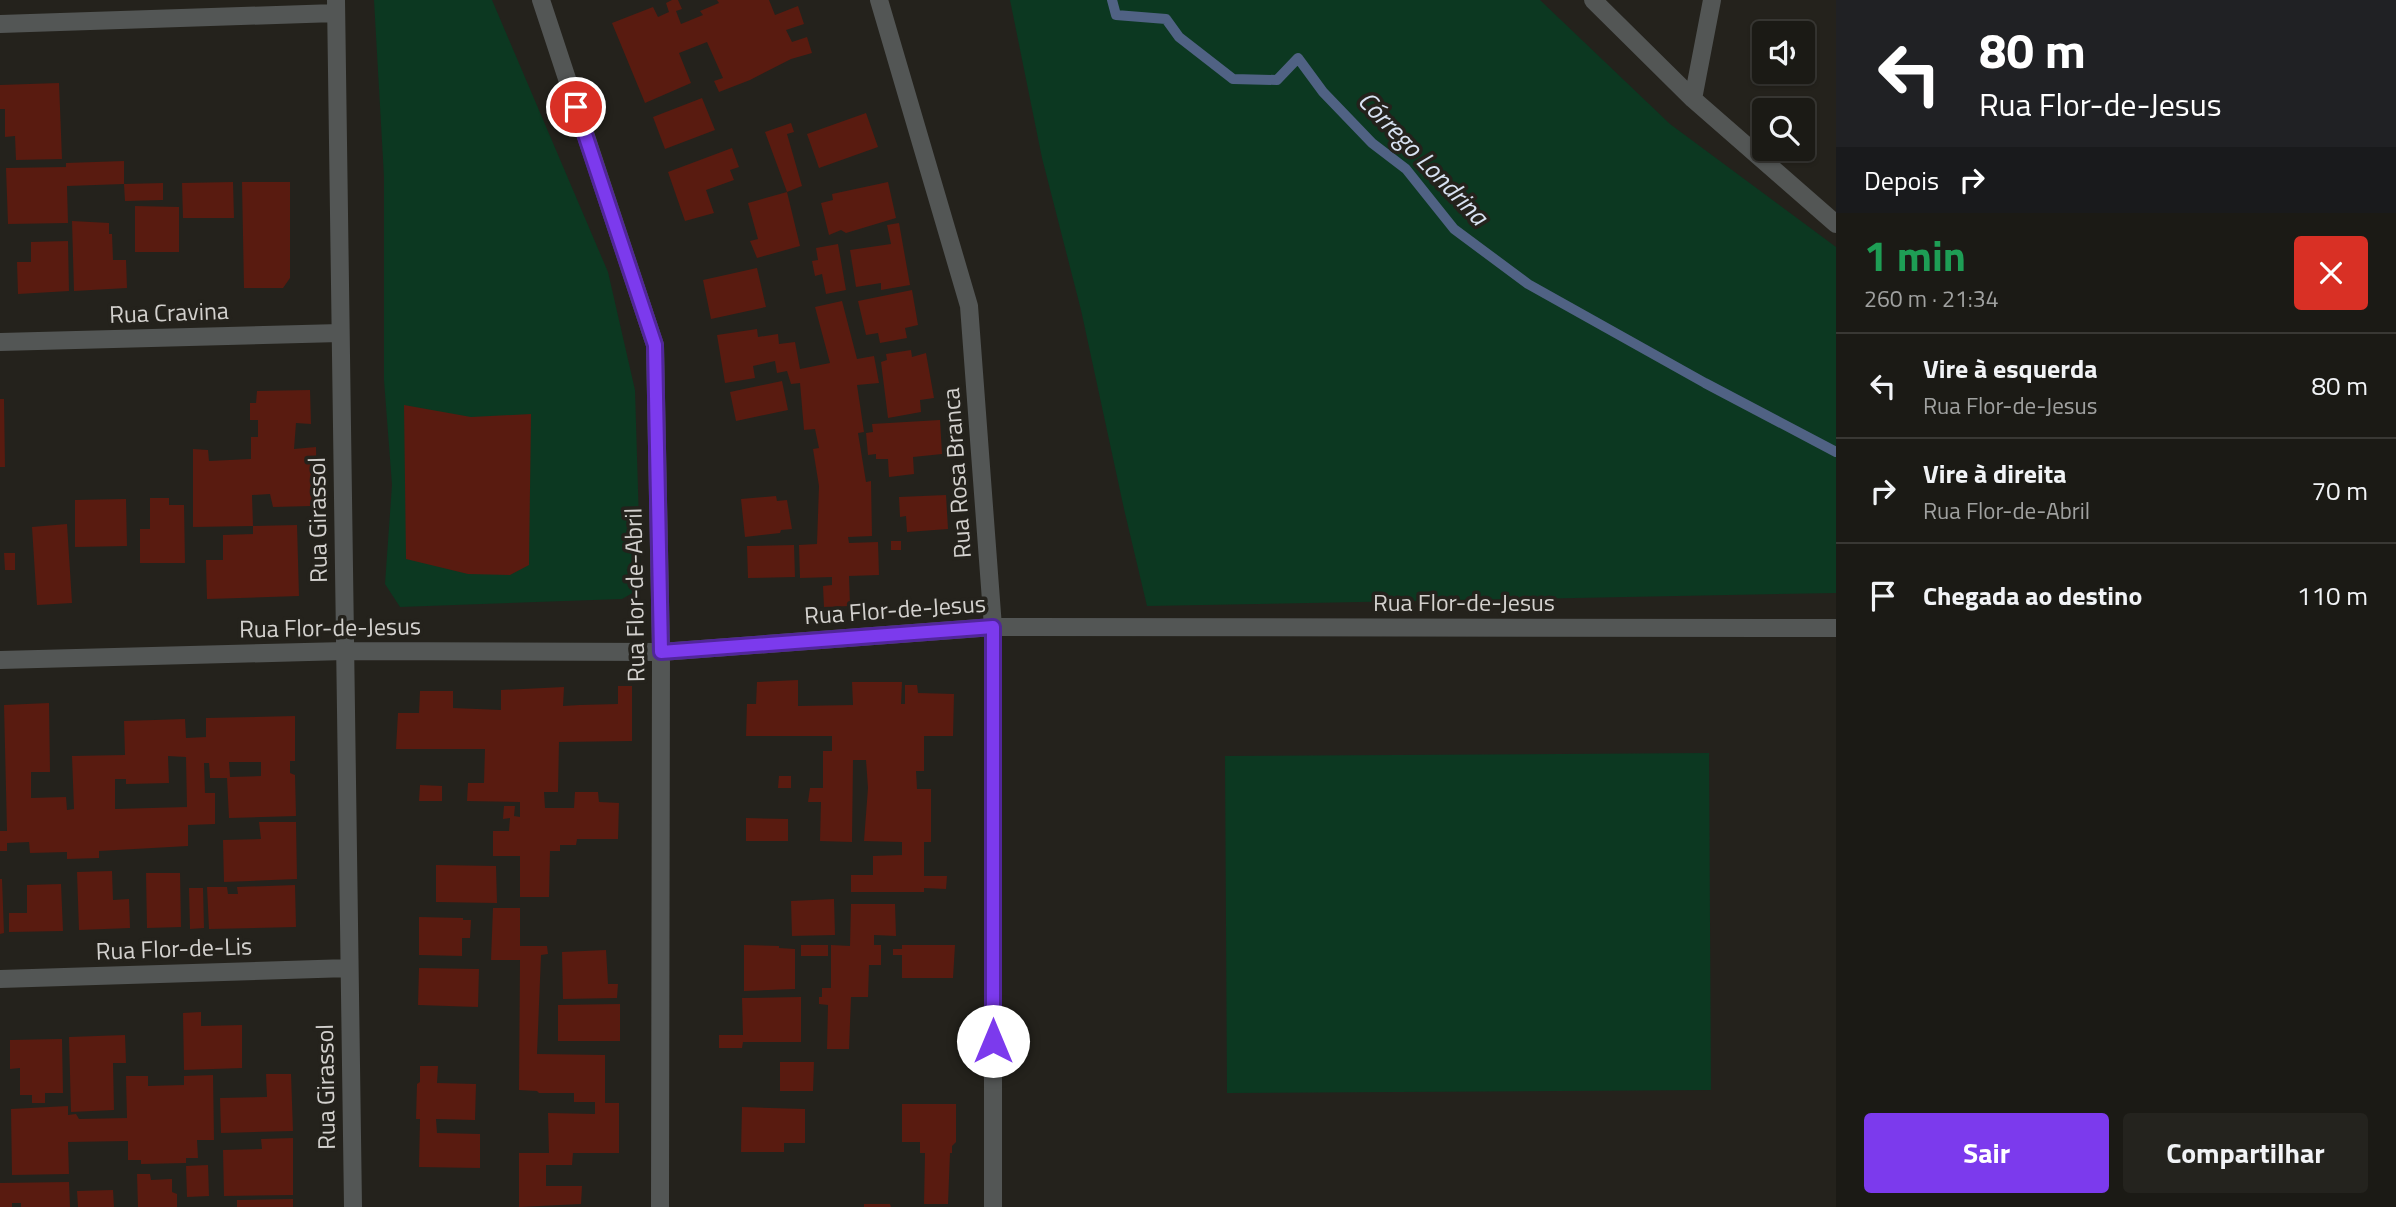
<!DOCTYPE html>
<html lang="pt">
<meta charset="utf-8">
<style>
body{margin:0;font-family:"Titillium Web",sans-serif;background:#24231e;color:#f1f3f6;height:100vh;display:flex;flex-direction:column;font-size:26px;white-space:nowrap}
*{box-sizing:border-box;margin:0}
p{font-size:23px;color:#a0a1a0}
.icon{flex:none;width:38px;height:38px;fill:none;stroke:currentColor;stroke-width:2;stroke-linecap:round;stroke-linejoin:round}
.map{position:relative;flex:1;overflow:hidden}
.side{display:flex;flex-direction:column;background:#1b1a15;width:560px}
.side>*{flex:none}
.hud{background:#202124;color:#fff;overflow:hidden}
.tools{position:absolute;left:1752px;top:21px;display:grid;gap:14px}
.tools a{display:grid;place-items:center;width:63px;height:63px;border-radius:7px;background:#1b1a15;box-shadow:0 2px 5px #0004,0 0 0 2px #393834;font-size:35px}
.pin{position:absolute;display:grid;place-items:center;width:60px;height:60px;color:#fff;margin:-30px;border:4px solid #fff;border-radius:50%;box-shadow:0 2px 7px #0007}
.me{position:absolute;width:77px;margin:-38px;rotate:0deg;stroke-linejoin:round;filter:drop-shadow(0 0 5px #0008)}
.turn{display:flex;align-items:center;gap:24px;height:147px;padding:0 28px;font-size:32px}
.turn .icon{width:91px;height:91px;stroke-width:2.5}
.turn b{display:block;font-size:49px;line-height:60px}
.then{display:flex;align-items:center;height:66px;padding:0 28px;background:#0003;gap:14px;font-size:26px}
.round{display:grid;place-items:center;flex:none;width:74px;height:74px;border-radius:7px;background:#24231e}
.overview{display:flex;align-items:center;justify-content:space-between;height:119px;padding:0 28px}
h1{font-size:42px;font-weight:700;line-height:52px;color:#1e9e55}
.action{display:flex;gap:14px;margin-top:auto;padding:14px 28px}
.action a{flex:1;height:80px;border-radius:7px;background:#7c3aed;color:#fff;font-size:28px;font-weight:700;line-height:80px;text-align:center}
.action a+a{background:#24231e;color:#f1f3f6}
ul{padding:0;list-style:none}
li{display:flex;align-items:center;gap:21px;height:105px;padding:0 28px;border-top:2px solid #393834}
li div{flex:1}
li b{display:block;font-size:26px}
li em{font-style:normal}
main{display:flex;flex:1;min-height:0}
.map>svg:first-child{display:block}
.green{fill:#0c3821}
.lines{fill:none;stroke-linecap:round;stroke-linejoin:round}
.stream{stroke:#506284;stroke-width:10}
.building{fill:#591b10;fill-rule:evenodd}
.minor{stroke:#535655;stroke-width:18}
.route-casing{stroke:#51269a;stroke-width:18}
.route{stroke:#7c3aed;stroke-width:12}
.labels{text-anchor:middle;stroke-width:7;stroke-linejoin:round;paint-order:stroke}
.street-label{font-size:24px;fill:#d3d1ce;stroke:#24221c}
.water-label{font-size:26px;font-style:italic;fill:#d8e2f2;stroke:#24221c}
</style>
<main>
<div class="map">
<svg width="1836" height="1207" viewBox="0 0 1836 1207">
<rect width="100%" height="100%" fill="#24221c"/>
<path class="green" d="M374 0H492L608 272 635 390 641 588 622 599 400 607 385 584 392 485 384 380V177Z
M1010 0H1540L1670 124 1836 247V593L1147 606 1124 509 1081 310 1042 158Z
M1709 753 1711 1090 1227 1093 1225 756Z"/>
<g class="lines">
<path class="stream" d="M1112 0 1116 15 1166 19 1179 37 1233 79 1277 80 1298 58 1323 92 1372 143 1406 169 1454 229 1528 284 1705 383 1836 452"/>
</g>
<path class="building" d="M672 0H678L682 9 676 11 681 24 703 15 700 11 719 3 717 0H769L775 15 798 6 804 24 786 30 792 42 807 37 812 53 791 59 750 80 719 92 714 81 723 78 707 42 679 53 691 83 645 103 612 23 653 7 658 17 669 12 666 3Z
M59 83 62 159 16 160 15 136 5 137V109H0V85Z
M702 98 715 130 665 149 653 117Z
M866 113 878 147 819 168 807 134Z
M791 123 794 132 787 134 802 186 787 192 800 246 757 258 750 241 758 239 748 203 787 192 765 132Z
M732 148 739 167 730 170 734 180 706 190 714 213 685 221 668 172Z
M124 161V184L67 186 68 223 8 224 6 168 66 167V163Z
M233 182 234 218H183L182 183Z
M242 182H290V278L283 288H244Z
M888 182 896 218 846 233 841 230 829 235 821 203 833 200 832 194Z
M163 183V200L125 201 124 184Z
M135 206 179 207V252H135Z
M72 221 109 223V234H112L113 260H126L127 288 74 291Z
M899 223 910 285 881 290V283L856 287 850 250 891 244 887 225Z
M68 241 69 291 18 294 17 262H31V242Z
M838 244 846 290 826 294 822 274 815 276 812 261 818 260 816 248Z
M757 268 766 307 711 319 703 280Z
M912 290 918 325 905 328 907 338 880 343 878 333 866 335 858 301Z
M842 301 857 359 874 356 879 383 857 385 864 432 858 433 866 482 871 481 872 536 848 537 849 543 878 542 879 575 849 576 850 606 824 607 823 586 832 585V577L800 578 799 545 817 544 819 486 813 449 819 448 815 429 804 430 800 383 791 384 787 371 777 373 775 361 753 366 755 378 725 383 717 335 757 329 758 337 778 334 779 344 795 342 800 369 830 363 815 307Z
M911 350 912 357 926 353 934 398 920 400 921 412 888 418 881 362 887 360 886 354Z
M782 381 788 410 736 421 730 392Z
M310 390 311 424 296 423 294 449 316 447 317 513 311 506 273 507 270 494 252 495 253 526 193 527V449L208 450 209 461 251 459V437H258V420H250V403H256L257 391Z
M0 399H4L5 467H0Z
M404 405 471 417 531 414 529 565 510 575 468 574 406 559Z
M940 420 942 454 913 457 914 474 889 477 888 459H876V454L868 455 866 433 873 432 872 424Z
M946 495 948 529 907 532 906 516 900 517 899 497Z
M776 496 777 501 787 500 792 529 781 530 780 533 745 537 741 499Z
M150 498H169V505H184L185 563H140V529H150Z
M126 499 127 546 75 547V500Z
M67 524 72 603 37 605 32 527Z
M297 525 299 596 207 599 206 560H223V535L253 534V526Z
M891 541H901V550H891Z
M794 545 795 577 748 578 747 546Z
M4 553H15V570H5Z
M798 680V706L853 705 852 682H902L901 704H905V685H917L918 693 954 694 953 736H924V771H916L917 789H931V842H924V876H947L946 889 924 888V892H851V875H873V856L902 855V842L864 841 868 788 866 760H853L852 842 820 841 821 802H808L810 788H823V751H832V736H746L747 704H756L757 682Z
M618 686H632V741L559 742 558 792H544L545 808H574L575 792H598L599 802 619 803 618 839H577L576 845H560V851H550L549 897H520V856H493V831H509L510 818 503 819 504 806H515L514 816 520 817V802L467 801 468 783H484L485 749H396L398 713H419L420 691H453V708L501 710V690L564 687 563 706 580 705 618 704Z
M49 703 50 772H31V798L66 797 67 810 74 809 72 756 125 755 124 721 185 719 186 738 206 737V718L295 716V761H290V773L295 775 296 816 229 818 227 778H210L209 763H204L205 793H215V824L188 825V846L99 851V858L67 859V852L30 853 29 842 7 843V851H0V831H7L4 705ZM168 756 186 757 187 807 115 809V779H126V784L169 783ZM229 762H261V776L230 777Z
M779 776H791V788H778Z
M420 785 442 786V801H419Z
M746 818 788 819V841H746Z
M259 822H296L297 879 224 882 223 840 261 839Z
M436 865 496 866 497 903 436 902Z
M112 871 113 900 129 899 130 928 79 930 77 872Z
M146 873H180L181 927 147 928Z
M0 879H2L4 933 0 934Z
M61 884 63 931 9 932V913H27V885Z
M295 885 296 927 209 929 207 887H227L228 894H238L237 887Z
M189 888H203L204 928 190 929Z
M834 899 835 935 792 936 791 901Z
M851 904H895L896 936 874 935V945H881V965H869L868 997H851L849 1049H827L828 1005 819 1004V997H822V988H831V945L850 946Z
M493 908H520V946H547L548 954 541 955 537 1054 605 1055V1103H619V1153H573L572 1165H546V1186H582L581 1204 519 1207V1153H549L548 1113 595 1114V1102H574V1093H539L537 1091 519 1090 520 960H491Z
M419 917 463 918V920H471L470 938H462V956L419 955Z
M744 945 779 946V948L795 949V989L744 991Z
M801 945H828V956H801Z
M902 945H955L953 978H902V955H893V949H902Z
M606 950 608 984H618L617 998 563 999 562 952Z
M419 968 479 969 478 1007 418 1005Z
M801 997V1042H743L742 1048H719V1035H743L742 998Z
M620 1004V1041H558V1005Z
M201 1012V1026L242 1025V1068L184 1070 183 1013Z
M125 1035 126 1063H113L114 1110 71 1112 69 1037Z
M62 1039 63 1093H45V1103H32V1095H20V1068L10 1069V1040Z
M780 1062H814L813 1091H780Z
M420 1066H438L437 1083 476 1084 475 1120 436 1119 437 1133 480 1134V1168L419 1167 420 1119H416L417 1084 420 1082Z
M266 1074H291L293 1131 221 1133 220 1098 267 1097Z
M213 1075 214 1140H197L198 1158H186V1163L141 1164V1160H128V1141L68 1142 69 1174 12 1175 11 1109 68 1106V1115L76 1114 79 1119 127 1118 126 1076H148V1086L184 1085V1076Z
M902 1104H956V1142L952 1146V1153H950L948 1204H924L925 1153H920V1142H902Z
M742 1107 805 1109V1143H784V1152H741Z
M293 1138V1195L224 1196 223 1150 262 1149 261 1139Z
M208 1165 209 1196 187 1197 186 1166Z
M137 1174H150L151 1180 172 1179V1192L177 1194V1207H138Z
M69 1182 70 1207H21V1203H12V1207H0V1183Z
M113 1190 114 1207H78L77 1191Z
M293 1199V1207H237V1200Z
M864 1204H890L891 1207H864Z"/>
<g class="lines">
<path class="minor" d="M336 0 353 1207
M541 0 655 345 661 652 660 1207
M879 0 969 306 993 627V1207
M1593 0 1693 99 1836 224
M0 24 336 13
M1693 99 1712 0
M0 342 340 333
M0 660 345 651 661 652 993 627 1836 628
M0 979 349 968"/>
</g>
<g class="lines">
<g class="route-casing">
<path id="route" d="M576 107 655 345 661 652 993 627V1041"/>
</g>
<use href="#route" class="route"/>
</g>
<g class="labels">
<g class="street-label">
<text transform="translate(169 313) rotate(-2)" y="8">Rua Cravina</text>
<text transform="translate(957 473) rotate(-94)" y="8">Rua Rosa Branca</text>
<text transform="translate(318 520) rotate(-91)" y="8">Rua Girassol</text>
<text transform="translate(635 595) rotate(-91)" y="8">Rua Flor-de-Abril</text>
<text x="1464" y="611">Rua Flor-de-Jesus</text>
<text transform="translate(895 610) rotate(-4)" y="8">Rua Flor-de-Jesus</text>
<text transform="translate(330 628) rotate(-1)" y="8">Rua Flor-de-Jesus</text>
<text transform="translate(174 949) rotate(-2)" y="8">Rua Flor-de-Lis</text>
<text transform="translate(326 1087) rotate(-91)" y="8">Rua Girassol</text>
</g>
<g class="water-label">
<text transform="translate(1423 158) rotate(46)" y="9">Córrego Londrina</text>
</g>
</g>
</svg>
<div class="tools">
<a><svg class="icon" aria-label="sound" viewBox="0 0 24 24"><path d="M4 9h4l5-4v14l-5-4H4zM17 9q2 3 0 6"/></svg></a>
<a><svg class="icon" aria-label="search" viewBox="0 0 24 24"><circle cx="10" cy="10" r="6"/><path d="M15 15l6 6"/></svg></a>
</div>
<div class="pin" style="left:576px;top:107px;background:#d93025"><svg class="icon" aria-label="arrive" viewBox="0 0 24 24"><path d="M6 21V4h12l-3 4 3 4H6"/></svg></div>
<svg class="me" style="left:993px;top:1041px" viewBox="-20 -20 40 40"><circle r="19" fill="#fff"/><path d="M0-13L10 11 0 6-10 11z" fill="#7c3aed"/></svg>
</div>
<section class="side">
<div class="hud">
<div class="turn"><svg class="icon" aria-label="left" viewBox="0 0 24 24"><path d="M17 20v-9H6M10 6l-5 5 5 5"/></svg><div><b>80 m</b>Rua Flor-de-Jesus</div></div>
<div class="then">Depois<svg class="icon" aria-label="right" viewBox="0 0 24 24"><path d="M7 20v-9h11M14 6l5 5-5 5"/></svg></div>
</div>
<div class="overview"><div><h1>1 min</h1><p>260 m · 21:34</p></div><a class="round" style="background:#d93025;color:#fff"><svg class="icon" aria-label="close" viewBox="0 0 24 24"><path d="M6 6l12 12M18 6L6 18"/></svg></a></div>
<ul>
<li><svg class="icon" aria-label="left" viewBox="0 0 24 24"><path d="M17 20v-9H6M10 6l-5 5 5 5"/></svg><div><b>Vire à esquerda</b><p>Rua Flor-de-Jesus</p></div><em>80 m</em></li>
<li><svg class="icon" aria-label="right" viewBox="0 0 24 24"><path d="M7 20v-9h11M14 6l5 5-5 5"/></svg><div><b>Vire à direita</b><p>Rua Flor-de-Abril</p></div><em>70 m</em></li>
<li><svg class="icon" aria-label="arrive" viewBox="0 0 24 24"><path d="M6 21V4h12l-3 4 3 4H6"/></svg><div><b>Chegada ao destino</b></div><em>110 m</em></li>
</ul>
<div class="action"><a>Sair</a><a>Compartilhar</a></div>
</section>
</main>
